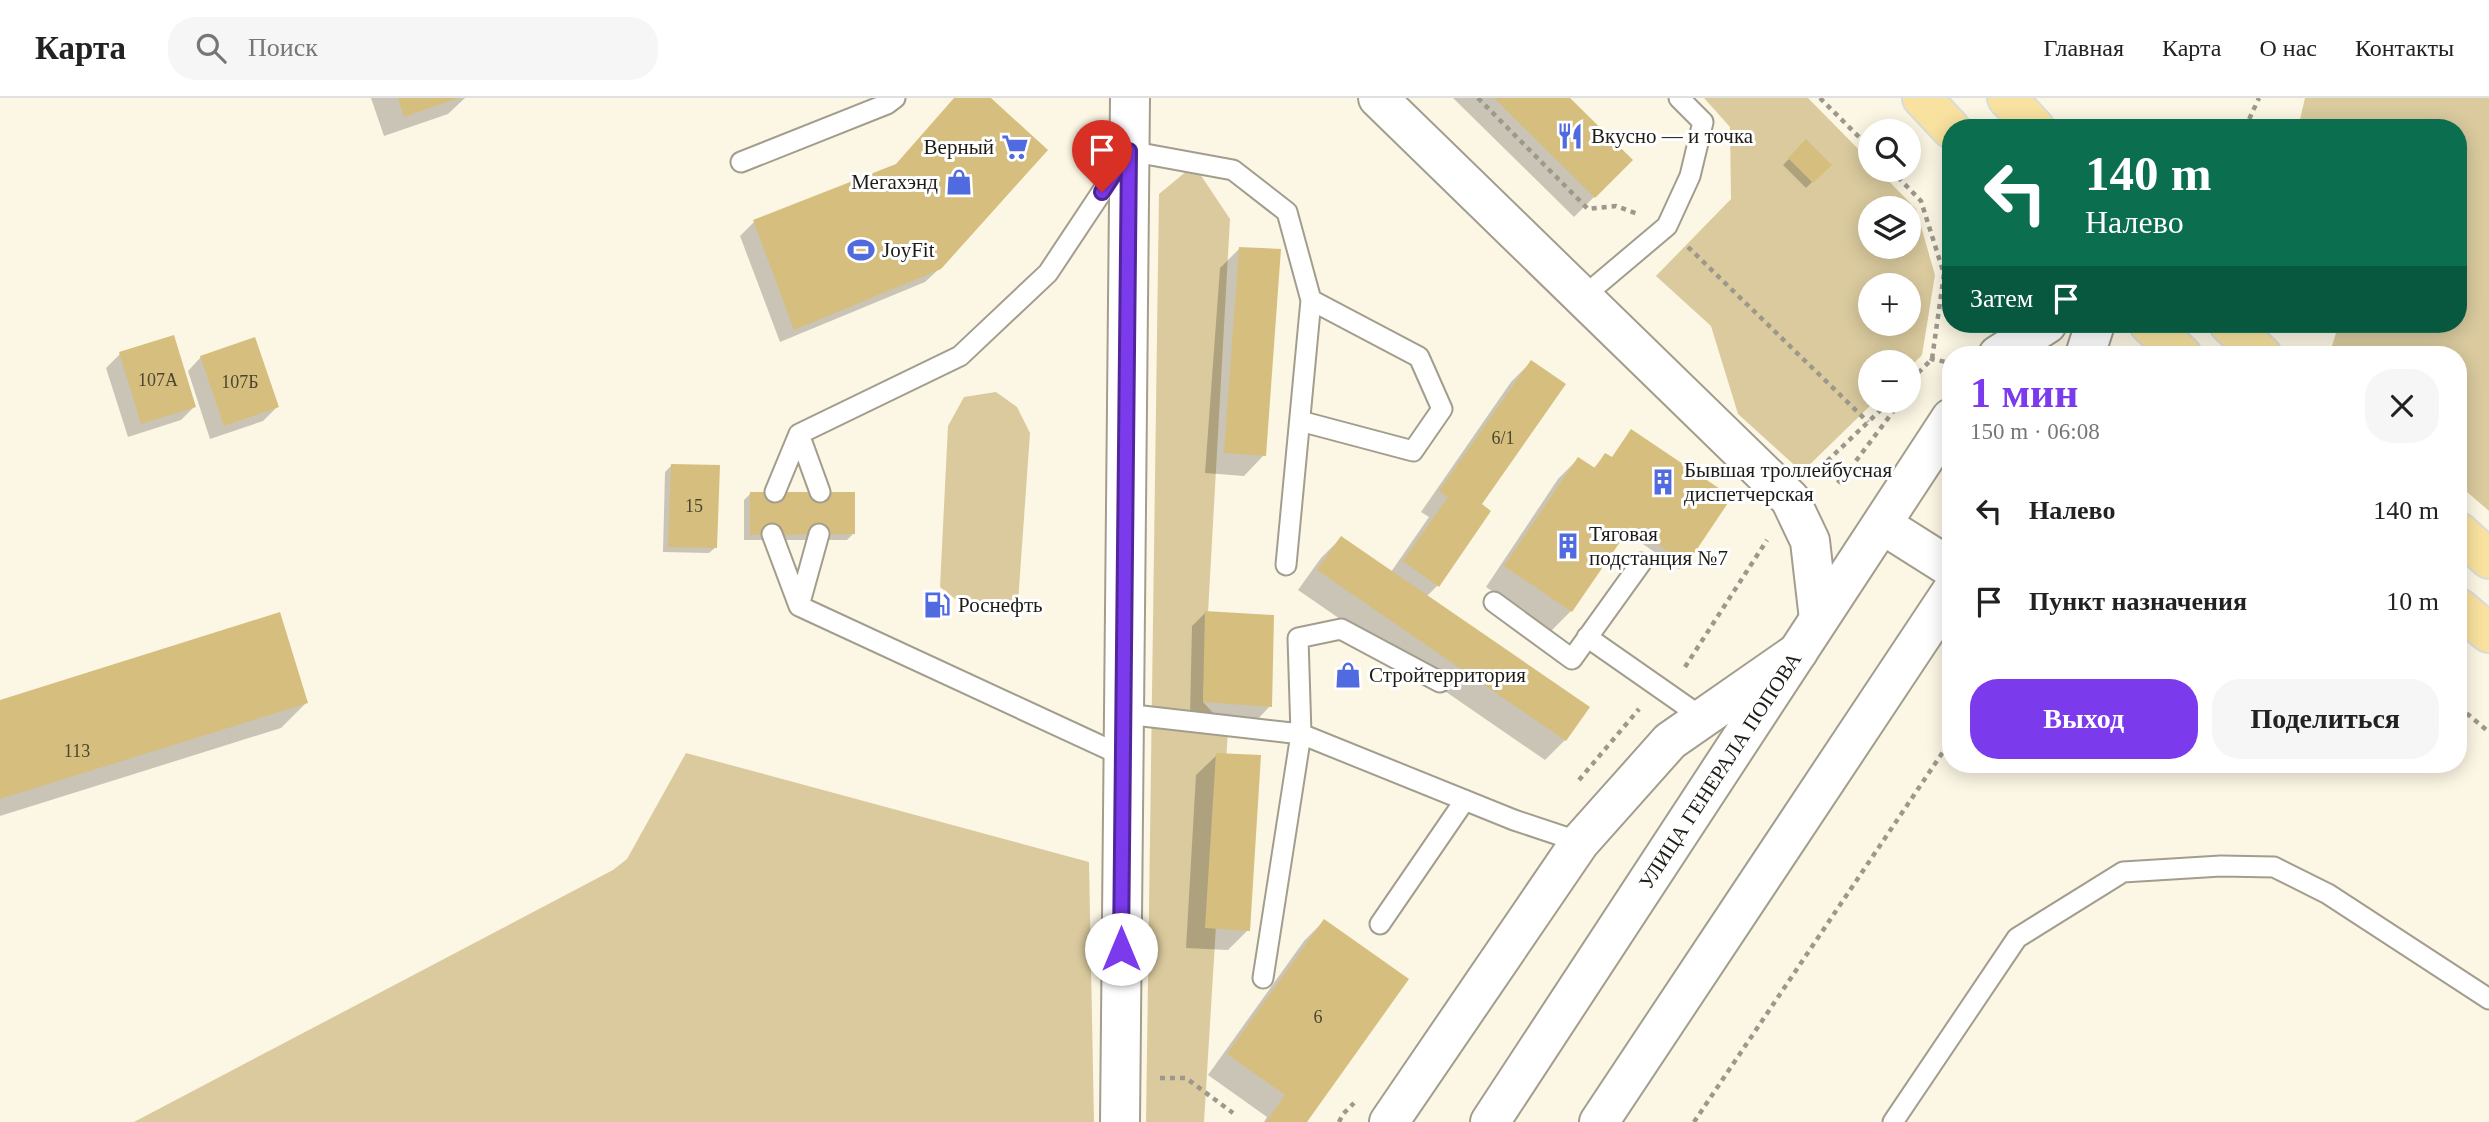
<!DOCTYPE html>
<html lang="ru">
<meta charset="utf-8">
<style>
body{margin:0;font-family:Georgia,serif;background:#f6f6f6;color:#222;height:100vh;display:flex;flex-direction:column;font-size:26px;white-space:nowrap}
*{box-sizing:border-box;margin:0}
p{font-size:23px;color:#767676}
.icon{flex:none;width:38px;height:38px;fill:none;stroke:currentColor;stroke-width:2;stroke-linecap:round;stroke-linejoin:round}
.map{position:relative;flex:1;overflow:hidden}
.details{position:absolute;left:1942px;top:248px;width:525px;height:427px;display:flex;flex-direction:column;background:#fff;border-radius:28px;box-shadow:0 4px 18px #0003}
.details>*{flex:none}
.top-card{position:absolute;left:1942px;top:21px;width:525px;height:214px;border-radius:28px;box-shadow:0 4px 18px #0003;background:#0b6e4f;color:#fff;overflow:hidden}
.fabs{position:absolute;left:1858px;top:21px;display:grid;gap:14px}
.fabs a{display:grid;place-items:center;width:63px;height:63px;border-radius:50%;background:#fff;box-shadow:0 4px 18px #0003;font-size:35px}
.pin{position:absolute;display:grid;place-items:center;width:60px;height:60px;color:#fff;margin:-72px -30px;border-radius:50% 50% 50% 0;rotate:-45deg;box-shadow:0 0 7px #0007}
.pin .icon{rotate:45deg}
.me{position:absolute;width:77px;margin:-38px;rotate:0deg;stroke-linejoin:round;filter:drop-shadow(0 0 5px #0008)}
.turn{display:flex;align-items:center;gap:24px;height:147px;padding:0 28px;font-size:32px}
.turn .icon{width:91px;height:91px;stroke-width:2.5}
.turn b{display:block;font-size:49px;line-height:60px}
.then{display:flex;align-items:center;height:66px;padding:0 28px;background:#0003;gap:14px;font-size:26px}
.round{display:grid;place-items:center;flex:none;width:74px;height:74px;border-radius:28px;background:#f6f6f6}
.headline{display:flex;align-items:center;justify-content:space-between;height:119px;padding:0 28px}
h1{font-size:42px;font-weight:700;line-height:52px;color:#7c3aed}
.action{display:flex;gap:14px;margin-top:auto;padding:14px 28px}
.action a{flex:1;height:80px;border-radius:28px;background:#7c3aed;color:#fff;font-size:28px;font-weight:700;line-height:80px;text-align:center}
.action a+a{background:#f6f6f6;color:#222}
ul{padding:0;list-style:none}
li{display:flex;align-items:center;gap:21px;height:91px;padding:0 28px}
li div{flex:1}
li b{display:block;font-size:26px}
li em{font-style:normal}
header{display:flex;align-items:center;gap:42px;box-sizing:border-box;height:98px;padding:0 35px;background:#fff;border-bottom:2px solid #e0e0e0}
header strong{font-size:33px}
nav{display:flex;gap:38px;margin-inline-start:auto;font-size:24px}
.search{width:490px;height:63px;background:#f6f6f6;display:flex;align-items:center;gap:18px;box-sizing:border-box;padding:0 24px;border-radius:28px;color:#767676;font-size:26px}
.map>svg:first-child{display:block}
.green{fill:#daca9e;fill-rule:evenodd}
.shadow{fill:#0003}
.building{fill:#d6bf7e}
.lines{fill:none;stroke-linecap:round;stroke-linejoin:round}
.lane-casing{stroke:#a39d8d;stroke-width:23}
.street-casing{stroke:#a39d8d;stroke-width:42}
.secondary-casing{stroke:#a39d8d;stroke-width:42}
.primary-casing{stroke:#dbdbda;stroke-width:42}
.path{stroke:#9c988b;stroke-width:4.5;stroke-dasharray:5 5;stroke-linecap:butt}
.lane{stroke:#fff;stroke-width:19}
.street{stroke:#fff;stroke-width:38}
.secondary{stroke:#fff;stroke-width:38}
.primary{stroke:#f9e29f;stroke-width:38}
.route-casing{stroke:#51269a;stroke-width:18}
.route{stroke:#7c3aed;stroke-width:12}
.labels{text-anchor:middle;stroke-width:6;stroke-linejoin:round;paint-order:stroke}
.number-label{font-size:18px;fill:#4c4530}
.poi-label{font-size:21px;fill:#1e1c16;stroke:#fff;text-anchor:start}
.street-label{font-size:21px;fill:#1e1c16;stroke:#fff}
</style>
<header>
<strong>Карта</strong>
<div class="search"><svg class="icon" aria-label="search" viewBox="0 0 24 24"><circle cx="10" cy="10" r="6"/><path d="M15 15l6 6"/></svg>Поиск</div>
<nav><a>Главная</a><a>Карта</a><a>О нас</a><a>Контакты</a></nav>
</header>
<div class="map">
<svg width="2489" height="1024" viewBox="0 0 2489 1024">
<rect width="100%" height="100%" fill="#fcf6e4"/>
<path class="green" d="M1704 0H1808L1871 64V72H1878L1916 111 1935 177 1922 257 1909 270V264H1871V303H1875L1802 374 1738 316 1711 228 1656 178 1731 101 1730 29ZM1871 110H1909V149H1871ZM1871 187H1909V226H1871Z
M2305 0H2489V413L2459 387V257H2329L2339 226H2459V30H2298Z
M1194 67 1230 121 1203 604 1228 631 1204 1024H1146L1159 96Z
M996 294 1017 309 1030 335 1018 504H959L940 489 948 328 964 299Z
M686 655 1089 764 1094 1024H134L613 772 627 761Z"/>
<path class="shadow" d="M371 0H465L448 16 384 38Z
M955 0H988L940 170 925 184 780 244 740 138 754 124 894 69Z
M1453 0H1568L1631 62 1574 119Z
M1806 44 1829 67 1806 90 1783 67Z
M1240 150 1264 357 1244 378 1205 375 1220 170Z
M120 256 194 309 181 322 128 339 106 270Z
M201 259 277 309 263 323 210 341 188 273Z
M1531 264 1479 407 1437 488 1427 498 1565 642 1545 662 1298 492 1321 460 1341 440 1391 474 1429 419 1421 414 1511 284Z
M1632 333 1685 464 1679 471 1624 433 1571 513 1551 533 1486 489 1558 381 1578 361 1593 371 1605 357 1611 361Z
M671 368 716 449 709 455 663 454 665 374Z
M750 396 853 436 847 442H744V402Z
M1206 514 1270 608 1257 622 1190 617 1192 528Z
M0 604 306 605 281 630 0 718Z
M1217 657 1248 832 1228 852 1186 850 1196 677Z
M1324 823 1305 1024H1264L1267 1019 1208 977 1304 843Z"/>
<path class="building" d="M398 0H459L404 19Z
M954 0H991L1048 52 941 171 794 232 753 122 896 66Z
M1494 0H1570L1633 62 1595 100Z
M1806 41 1832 67 1813 85 1788 60Z
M1239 149 1281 151 1266 358 1224 355Z
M174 237 196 309 141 326 119 254Z
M255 239 279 309 224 328 200 258Z
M1531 262 1566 286 1482 406 1491 413 1439 489 1403 463 1448 399 1439 393Z
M1631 331 1732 399 1687 466 1631 428 1572 514 1504 468 1578 359 1595 370 1605 355 1612 359Z
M671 366 720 367 717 450 668 449Z
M750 394H855V436L750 437Z
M1341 438 1590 609 1566 643 1317 472Z
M1205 513 1274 517 1272 609 1203 604Z
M280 514 308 605 0 701V602Z
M1216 655 1261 657 1250 833 1205 830Z
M1324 821 1409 881 1307 1024H1266L1285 997 1227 956Z"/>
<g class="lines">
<g class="lane-casing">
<path id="lane" d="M741 64 887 6 895 0
M1584 198 1667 128 1690 78 1703 24 1679 0
M1300 323 1413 353 1442 311 1419 259 1311 202
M775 394 799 336
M820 394 799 336 960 258 1048 175 1129 53 1233 72 1287 114 1311 202 1286 467
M772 436 799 508
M819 436 799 508 1123 658
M1494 504 1572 561 1641 465
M1587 539 1703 620
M1125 616 1301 636 1298 540 1341 531 1440 584
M1380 826 1465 702
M1263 880 1301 636 1514 722 1580 744
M1893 1024 2017 840 2123 774 2221 768 2274 769 2328 796 2489 901"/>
</g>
<g class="street-casing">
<path id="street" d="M1120 1024 1130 0
M1389 1024 1580 744 1670 643 1798 554"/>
</g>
<g class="secondary-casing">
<g id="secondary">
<path d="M1378 0 1790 401 1810 443 1819 521"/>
<path d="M1998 257 2047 226"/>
<path d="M2085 257 2095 226"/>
<path d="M1883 427 1951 470"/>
<path id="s1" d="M1490 1024 1951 320"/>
<path d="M1599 1024 1951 494"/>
</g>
</g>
<g class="primary-casing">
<path id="primary" d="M1922 0 1951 31
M2007 0 2035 30
M2149 226 2182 257
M2229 226 2262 257
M2459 434 2489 461
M2459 510 2489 535"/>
</g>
<path class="path" d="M1478 0 1588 111 1616 108 1638 116
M1820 0 1871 51
M2245 30 2259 0
M1891 72 1921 103 1944 176 1932 261 1909 284
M1688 149 1868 324
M1931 263 1932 261 1951 265
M1909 292 1921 276
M1822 369 1840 384 1901 303
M1820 370 1890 303
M1685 569 1767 442
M2459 609 2489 634
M1579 682 1639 611
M1160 980H1186L1233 1015
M1339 1024 1343 1016 1354 1005
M1694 1024 1951 642"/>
<use href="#lane" class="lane"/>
<use href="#street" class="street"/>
<use href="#secondary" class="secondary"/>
<use href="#primary" class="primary"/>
</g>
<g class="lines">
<g class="route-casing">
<path id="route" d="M1102 94 1129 53 1121 851"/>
</g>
<use href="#route" class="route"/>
</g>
<defs>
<g id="restaurant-bare" transform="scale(2.1)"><path d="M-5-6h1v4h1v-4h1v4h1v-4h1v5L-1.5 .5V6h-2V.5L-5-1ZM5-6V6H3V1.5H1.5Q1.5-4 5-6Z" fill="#506adf" stroke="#fff" stroke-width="2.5" paint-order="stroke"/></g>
<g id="supermarket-bare" transform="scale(2.1)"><path d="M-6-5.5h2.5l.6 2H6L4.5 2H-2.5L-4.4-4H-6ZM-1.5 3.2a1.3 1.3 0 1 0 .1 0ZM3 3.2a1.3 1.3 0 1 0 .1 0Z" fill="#506adf" stroke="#fff" stroke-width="2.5" paint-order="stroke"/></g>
<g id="shop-bare" transform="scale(2.1)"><path d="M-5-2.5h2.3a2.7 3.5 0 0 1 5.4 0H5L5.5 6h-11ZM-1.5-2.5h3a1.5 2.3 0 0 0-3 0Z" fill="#506adf" stroke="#fff" stroke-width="2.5" paint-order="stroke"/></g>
<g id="stadium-bare" transform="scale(2.1)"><path d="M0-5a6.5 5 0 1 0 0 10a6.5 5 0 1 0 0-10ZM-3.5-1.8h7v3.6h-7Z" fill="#506adf" stroke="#fff" stroke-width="2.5" paint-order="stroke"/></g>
<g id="building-bare" transform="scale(2.1)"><path d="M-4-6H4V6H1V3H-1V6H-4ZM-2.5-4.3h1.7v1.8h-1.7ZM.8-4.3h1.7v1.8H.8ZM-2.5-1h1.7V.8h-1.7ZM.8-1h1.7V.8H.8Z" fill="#506adf" stroke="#fff" stroke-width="2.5" paint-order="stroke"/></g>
<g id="fuel-bare" transform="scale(2.1)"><path d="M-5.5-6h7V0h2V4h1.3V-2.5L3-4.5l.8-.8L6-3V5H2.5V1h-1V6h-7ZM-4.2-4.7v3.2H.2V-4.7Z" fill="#506adf" stroke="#fff" stroke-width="2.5" paint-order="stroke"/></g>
</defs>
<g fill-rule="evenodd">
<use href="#restaurant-bare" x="1570" y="38"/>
<use href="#supermarket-bare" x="1015" y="49"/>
<use href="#shop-bare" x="959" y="84"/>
<use href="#stadium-bare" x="861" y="152"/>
<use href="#building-bare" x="1663" y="384"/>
<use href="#building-bare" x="1568" y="448"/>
<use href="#fuel-bare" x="937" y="507"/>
<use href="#shop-bare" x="1348" y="577"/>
</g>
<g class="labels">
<g class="number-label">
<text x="158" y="288">107А</text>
<text x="240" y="290">107Б</text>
<text x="1503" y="346">6/1</text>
<text x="694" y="414">15</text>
<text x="77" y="659">113</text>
<text x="1318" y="925">6</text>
</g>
<g class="poi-label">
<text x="1591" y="45">Вкусно — и точка</text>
<text x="994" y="56" text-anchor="end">Верный</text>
<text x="938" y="91" text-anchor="end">Мегахэнд</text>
<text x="882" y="159">JoyFit</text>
<text x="1684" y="379">Бывшая троллейбусная<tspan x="1684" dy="24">диспетчерская</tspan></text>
<text x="1589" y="443">Тяговая<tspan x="1589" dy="24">подстанция №7</tspan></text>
<text x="958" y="514">Роснефть</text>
<text x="1369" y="584">Стройтерритория</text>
</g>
<g class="street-label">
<text dy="7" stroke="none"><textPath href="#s1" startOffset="420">УЛИЦА ГЕНЕРАЛА ПОПОВА</textPath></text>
</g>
</g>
</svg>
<div class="fabs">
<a><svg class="icon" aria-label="search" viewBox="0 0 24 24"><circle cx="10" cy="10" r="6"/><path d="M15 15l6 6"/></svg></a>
<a><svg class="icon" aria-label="layers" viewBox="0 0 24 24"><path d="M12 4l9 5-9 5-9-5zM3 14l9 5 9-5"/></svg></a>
<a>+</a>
<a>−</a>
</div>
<div class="pin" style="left:1102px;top:94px;background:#d93025"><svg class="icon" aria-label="arrive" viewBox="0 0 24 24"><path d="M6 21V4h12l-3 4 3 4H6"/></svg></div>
<svg class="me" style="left:1121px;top:851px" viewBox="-20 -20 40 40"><circle r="19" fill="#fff"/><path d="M0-13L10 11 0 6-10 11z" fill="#7c3aed"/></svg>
<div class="top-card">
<div class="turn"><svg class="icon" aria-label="left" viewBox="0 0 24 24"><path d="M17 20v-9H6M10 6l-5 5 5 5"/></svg><div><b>140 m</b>Налево</div></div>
<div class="then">Затем<svg class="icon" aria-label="arrive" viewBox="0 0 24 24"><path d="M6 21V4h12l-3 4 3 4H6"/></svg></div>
</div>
<section class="details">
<div class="headline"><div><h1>1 мин</h1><p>150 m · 06:08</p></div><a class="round"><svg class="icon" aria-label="close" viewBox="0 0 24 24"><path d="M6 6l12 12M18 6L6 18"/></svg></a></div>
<ul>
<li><svg class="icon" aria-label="left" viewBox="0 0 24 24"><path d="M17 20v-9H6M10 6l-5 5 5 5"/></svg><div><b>Налево</b></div><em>140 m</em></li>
<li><svg class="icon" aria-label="arrive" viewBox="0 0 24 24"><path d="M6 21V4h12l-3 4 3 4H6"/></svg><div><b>Пункт назначения</b></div><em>10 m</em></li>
</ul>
<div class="action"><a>Выход</a><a>Поделиться</a></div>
</section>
</div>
